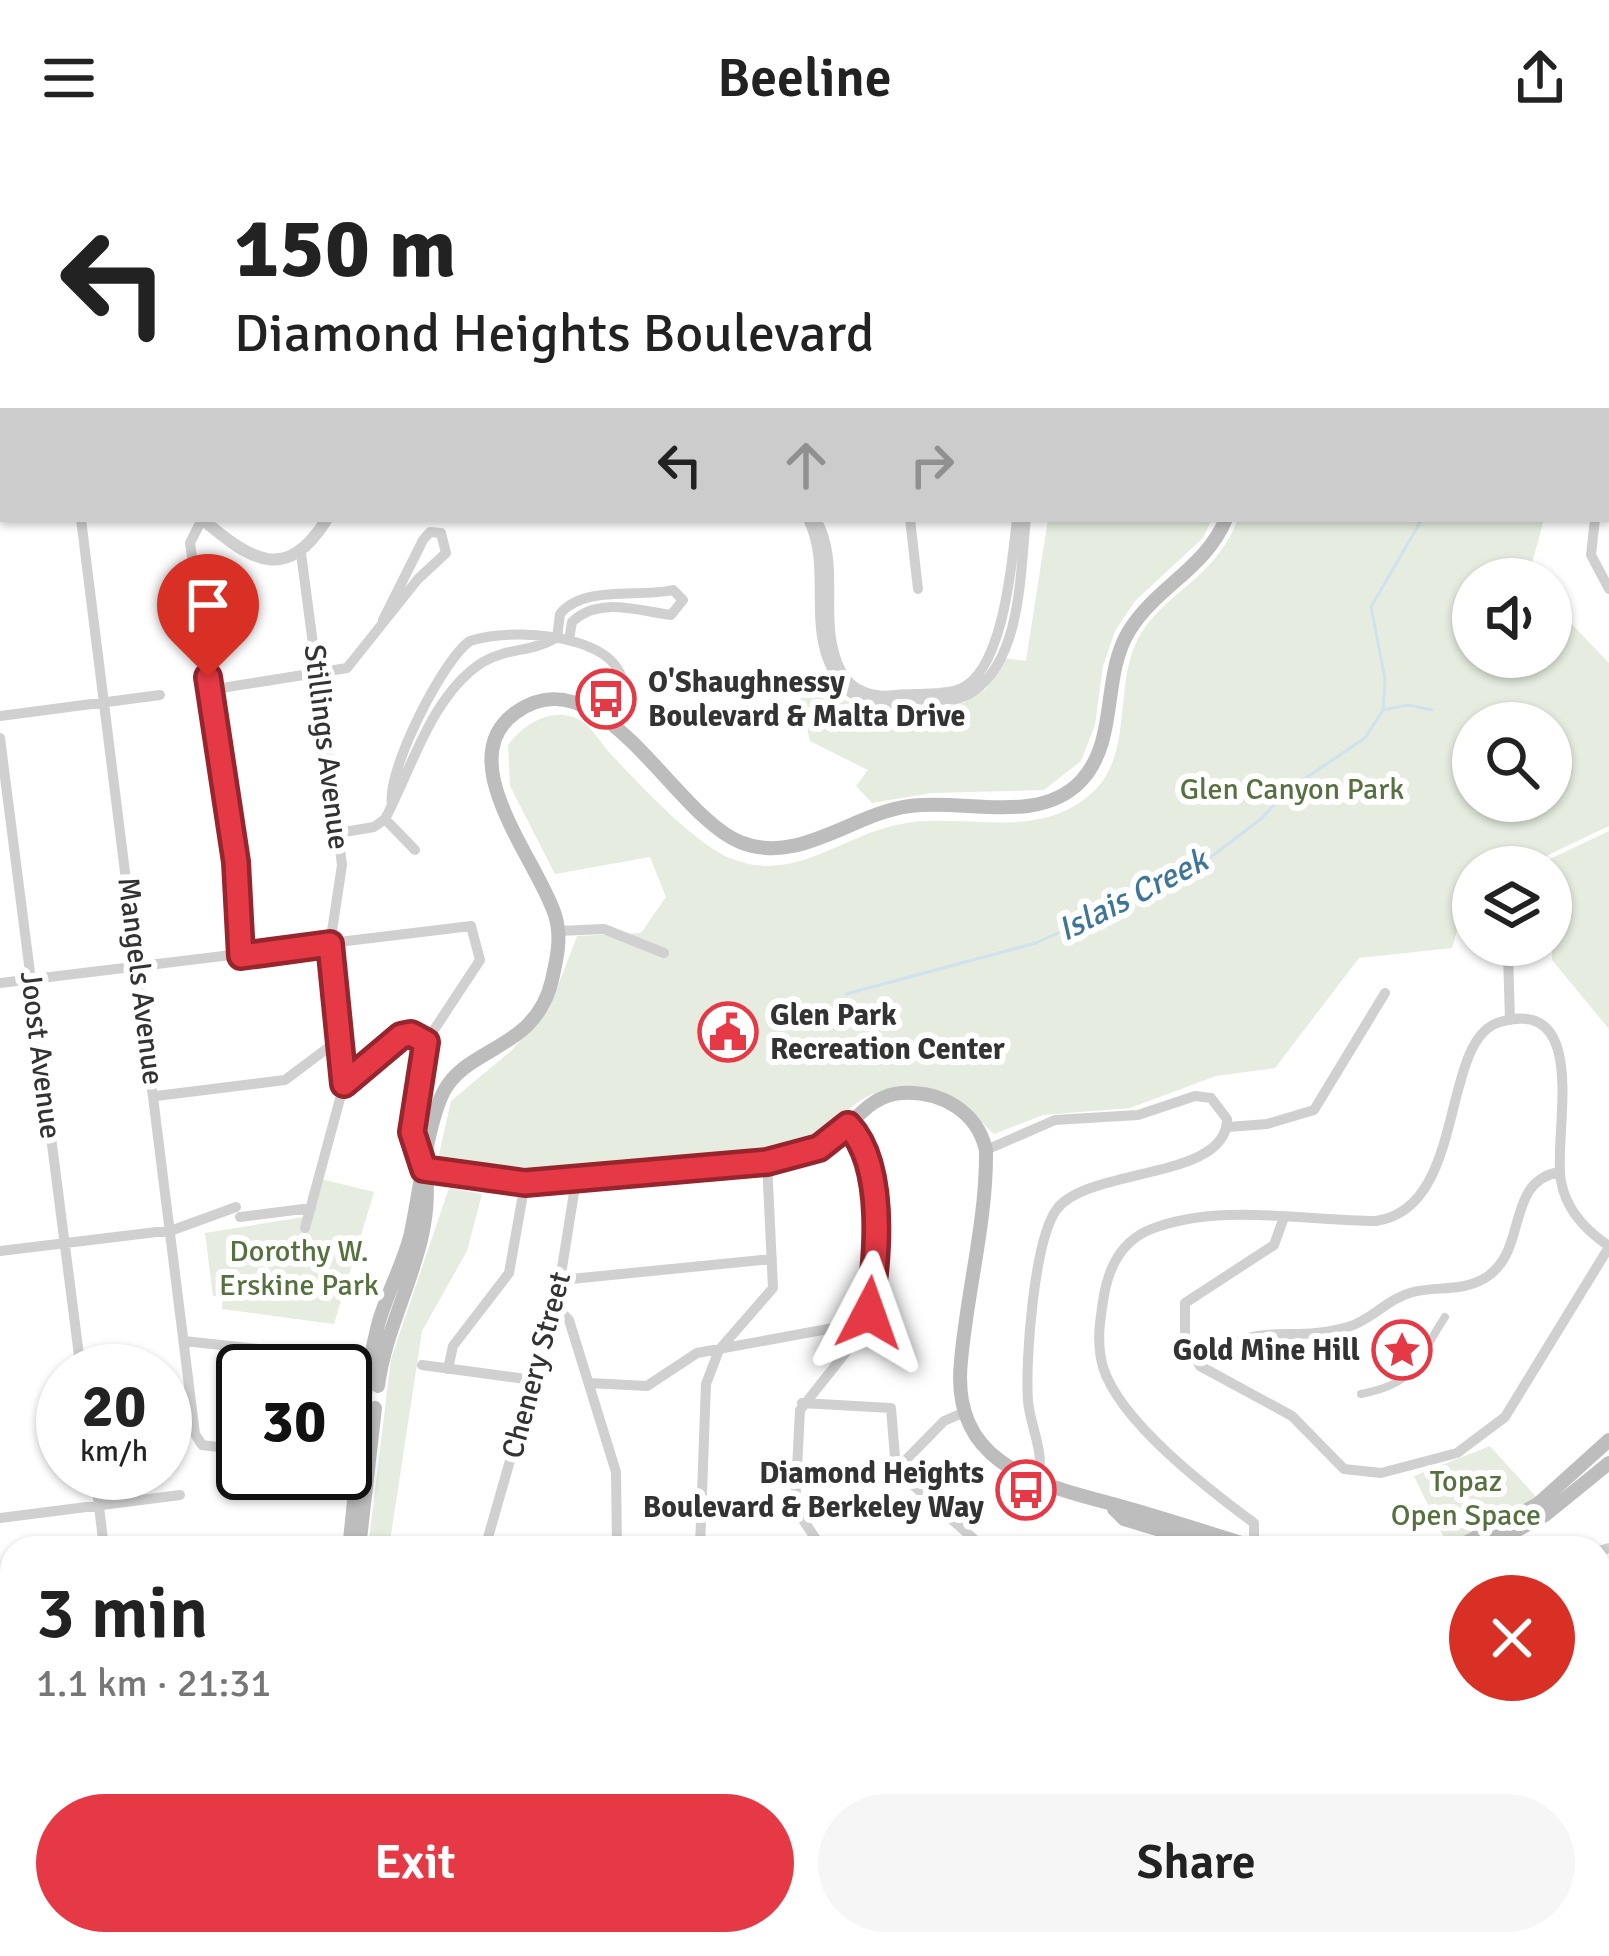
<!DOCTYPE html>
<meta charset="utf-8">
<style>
body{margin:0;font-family:Signika,sans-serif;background:#f6f6f6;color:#222;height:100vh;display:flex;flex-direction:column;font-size:45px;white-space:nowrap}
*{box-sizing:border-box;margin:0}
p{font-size:39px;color:#767676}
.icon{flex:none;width:66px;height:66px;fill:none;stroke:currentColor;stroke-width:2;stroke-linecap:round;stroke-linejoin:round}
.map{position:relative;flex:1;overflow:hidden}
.side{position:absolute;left:0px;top:1380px;width:1611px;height:420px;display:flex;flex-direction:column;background:#fff;border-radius:36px 36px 0 0;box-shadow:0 3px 9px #0004}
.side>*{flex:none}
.banner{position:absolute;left:0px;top:0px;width:1611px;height:366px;box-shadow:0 3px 9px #0004;background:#fff;color:#222;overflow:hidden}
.controls{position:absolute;left:1452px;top:402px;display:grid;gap:24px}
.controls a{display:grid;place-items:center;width:120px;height:120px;border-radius:50%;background:#fff;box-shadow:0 3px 9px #0004;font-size:60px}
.speed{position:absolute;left:36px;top:1188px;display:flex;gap:24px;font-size:60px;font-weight:700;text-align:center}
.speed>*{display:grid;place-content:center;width:156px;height:156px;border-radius:50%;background:#fff;box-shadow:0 3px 9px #0004;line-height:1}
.speed small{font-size:30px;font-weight:400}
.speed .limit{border:6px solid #111;border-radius:18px;background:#fff;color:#111}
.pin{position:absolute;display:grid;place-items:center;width:102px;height:102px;color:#fff;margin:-123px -51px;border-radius:50% 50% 50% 0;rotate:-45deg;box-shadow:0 0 12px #0007}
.pin .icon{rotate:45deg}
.me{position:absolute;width:132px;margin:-66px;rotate:4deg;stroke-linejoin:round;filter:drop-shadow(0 0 9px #0008)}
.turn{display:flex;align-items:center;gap:42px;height:252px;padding:0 36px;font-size:54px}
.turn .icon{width:156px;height:156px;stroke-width:2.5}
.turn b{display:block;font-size:84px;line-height:102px}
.lanes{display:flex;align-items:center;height:114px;padding:0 36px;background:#0003;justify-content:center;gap:60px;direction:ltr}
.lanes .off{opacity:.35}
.round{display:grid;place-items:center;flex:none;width:126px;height:126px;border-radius:63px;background:#f6f6f6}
.head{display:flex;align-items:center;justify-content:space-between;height:204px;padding:0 36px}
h1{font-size:72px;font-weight:600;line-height:90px}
.button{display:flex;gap:24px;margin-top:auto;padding:24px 36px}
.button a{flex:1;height:138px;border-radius:72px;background:#e63946;color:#fff;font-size:48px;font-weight:600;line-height:138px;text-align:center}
.button a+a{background:#f6f6f6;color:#222}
header{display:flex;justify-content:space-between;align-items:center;height:156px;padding:0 36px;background:#fff;font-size:54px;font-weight:600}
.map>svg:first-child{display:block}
.green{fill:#e6ecdf;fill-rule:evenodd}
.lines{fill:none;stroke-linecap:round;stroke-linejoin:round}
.stream{stroke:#cfe2ee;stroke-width:3}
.pedestrian{stroke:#d0d0d0;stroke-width:8}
.minor{stroke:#d0d0d0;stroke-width:10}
.tertiary{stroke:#d0d0d0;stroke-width:12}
.secondary{stroke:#bdbdbd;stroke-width:14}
.motorway{stroke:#9a9a9a;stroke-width:18}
.tram{stroke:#888;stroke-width:3}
.motorway-bridge{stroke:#9a9a9a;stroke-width:18}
.route-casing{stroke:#96252e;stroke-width:30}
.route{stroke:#e63946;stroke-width:21}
.labels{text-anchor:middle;stroke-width:12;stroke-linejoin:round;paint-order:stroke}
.poi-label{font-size:30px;font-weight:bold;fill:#333;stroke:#fff;text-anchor:start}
.street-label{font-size:30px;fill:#333;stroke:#fff}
.park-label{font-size:30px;fill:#56703f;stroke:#fff}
.water-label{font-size:33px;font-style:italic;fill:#3f7597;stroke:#fff}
</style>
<header><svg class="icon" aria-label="menu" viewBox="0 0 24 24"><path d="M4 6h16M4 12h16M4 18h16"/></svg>Beeline<svg class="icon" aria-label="share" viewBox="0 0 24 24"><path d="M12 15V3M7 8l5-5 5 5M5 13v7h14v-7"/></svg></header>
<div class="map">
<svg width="1609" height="1800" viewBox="0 0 1609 1800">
<rect width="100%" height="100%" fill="#fff"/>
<path class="green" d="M1048 363H1212L1203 382 1135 445 1115 475 1103 510 1095 569 1081 605 1044 634 932 637 872 647 856 630 868 614 810 585 800 542 835 540 864 552 963 547 986 533 1004 502 1026 505Z
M1238 363H1544L1530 415 1537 423H1473V501H1551V437L1564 450 1561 457 1609 507V670L1523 711H1473V755L1459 768 1452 792 1359 802 1275 912 1216 920 1130 952 1043 959 994 978C964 948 934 926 889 933 855 938 834 973 802 985 741 1008 491 1038 438 1003L451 945 511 895 549 853 577 780 641 777 666 741 650 701 555 718 510 630 508 589C523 569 551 550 578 563 589 567 601 587 609 596 636 625 695 689 732 703 794 727 838 682 896 669 964 654 1039 689 1095 634 1132 597 1115 532 1136 487 1160 437 1214 426 1238 363ZM1473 567H1551V645H1473Z
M1609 675V873L1552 804 1551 711H1533Z
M321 1023 374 1036 334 1168 222 1153 223 1140H213L205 1077 310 1060Z
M449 1032 482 1038 467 1095 422 1175 389 1392H368L391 1203Z
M1490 1290 1537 1342 1448 1390 1414 1320Z"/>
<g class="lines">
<path class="stream" d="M1608 158H1609
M1383 554 1408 549 1432 554
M846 838 1036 787 1114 752 1151 727 1188 718 1261 663 1288 634 1365 582 1383 554 1385 523 1371 451 1422 363"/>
<path class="pedestrian" d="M1361 1238C1420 1227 1417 1202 1445 1161"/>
<path class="minor" d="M35 0V3
M154 0 155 3
M457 0 458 3
M517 0 524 3
M668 0 670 3
M772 0V3
M1320 0V3
M1160 3 1162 0
M1290 3 1295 0
M1608 334 1609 332
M81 363 195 1278 202 1289 243 1294
M202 363 190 387 236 706 241 800
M808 363C832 412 807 466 833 515 848 544 871 550 902 547 924 546 955 549 974 535 1022 501 1020 415 1026 363
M816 363C843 411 816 466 841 515 852 536 874 542 896 539 915 537 942 540 960 533 1004 515 1012 404 1017 363
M910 363 918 433
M1595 363 1591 399 1609 433
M301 397 342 709 330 788 344 928
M557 482 560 458C583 429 639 442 673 434L683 444 671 459C639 455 598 440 572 466L569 484
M209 534 347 512 418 423 446 397 441 377 430 376 423 384 383 464
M0 560 160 539
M0 582 81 1215
M392 648C386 616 443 503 470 485 520 468 666 481 611 567
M385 663 415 694
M338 677 374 671 385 663C412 612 432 538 483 506 506 492 532 496 554 483
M559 775 604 773 664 797
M1508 798 1510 864
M0 827 471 770 480 804 426 886 412 976 421 1008
M156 940 285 924 341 882
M1228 971 1267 968 1314 954 1385 837
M986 994 1055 964 1138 959 1195 940 1211 942 1227 963C1228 1024 1089 1011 1057 1053 1034 1083 1025 1206 1028 1245 1031 1275 1046 1296 1037 1326
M240 1061 311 1052
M1283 1064 1274 1089 1185 1147V1185L1200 1210 1292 1260 1344 1313 1381 1317 1457 1297 1505 1261 1609 1091
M305 1072 344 928 401 880 411 878 426 886
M0 1095 173 1074 236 1051
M561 1124 772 1103
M555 1150 569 1164 616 1316 617 1392
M184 1185 306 1198
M330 1199 371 1204
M422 1209 533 1224
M1200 1210C1255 1160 1286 1189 1348 1171 1372 1164 1388 1142 1413 1136 1437 1130 1462 1136 1485 1122 1529 1096 1504 1026 1559 1016
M448 1213 453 1190 509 1117 525 1027
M589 1227 647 1230 697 1197 866 1166
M802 1247 891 1252 896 1314
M896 1314 984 1392
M896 1314 944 1265 965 1256
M95 1317 104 1392
M0 1362 180 1339
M182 1387 211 1392
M485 1392 558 1137 576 1024
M700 1392 706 1228 719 1194 773 1132 767 1006
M822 1392 795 1352 800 1254 862 1176 872 1125 868 1000 848 969
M1254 1392V1367C1208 1333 1120 1266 1103 1211 1096 1186 1100 1164 1104 1139 1109 1111 1121 1086 1149 1074 1216 1046 1306 1065 1376 1065 1468 1052 1439 883 1500 866 1593 839 1552 983 1561 1025 1566 1054 1585 1074 1609 1090
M1599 1395 1609 1392
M1599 1450 1609 1441
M1599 1655 1609 1653
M468 1788 470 1800
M413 1800 415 1788
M575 1800 585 1788
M683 1800 694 1788
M851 1800 862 1788
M981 1800 991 1788
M1085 1800 1097 1788
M1210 1800 1228 1788
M1341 1800 1354 1788"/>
<path class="tertiary" d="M215 0V3
M175 3 199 0
M1045 3 1046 0
M0 26 3 25
M202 363C252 405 286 428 327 363
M1541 1788 1544 1800
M1510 1800 1518 1788"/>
<path class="secondary" d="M1449 3V0
M426 1015C507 1035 583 1020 665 1014 712 1010 765 1012 811 996 847 983 862 939 902 937 941 935 977 955 986 994 987 1064 967 1135 961 1205 949 1318 1052 1330 1134 1354 1175 1366 1216 1379 1257 1392
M378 1230C387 1158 434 1094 426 1020
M1114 1353 1124 1363 1220 1392
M349 1392C358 1319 360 1240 378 1169 386 1139 402 1111 410 1081 419 1042 427 967 444 935 468 890 536 894 552 824 557 802 562 781 555 759 538 705 450 604 515 557 600 495 673 659 740 686 799 710 853 657 910 650 964 642 1038 670 1081 625 1119 584 1101 521 1129 475 1156 431 1205 413 1226 363
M359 1392 375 1252
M1456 1392 1538 1348 1609 1284
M1484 1392 1545 1359 1609 1307
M0 1431 12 1466
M0 1476 12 1487
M151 1788 160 1800
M298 1800 300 1788
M315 1800 316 1788"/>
<path class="motorway" d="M0 1625 12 1651
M0 1692 12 1718
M0 1753 12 1774
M20 1788 27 1800
M45 1788 51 1800
M77 1788 82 1800
M98 1788 104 1800
M127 1788 141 1800
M191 1788 200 1800
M224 1788 242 1800"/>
<path class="tram" d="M168 1788 178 1800"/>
<path class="motorway-bridge" d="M0 1521 12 1582"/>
</g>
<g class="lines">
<g class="route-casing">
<path id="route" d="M208 521 236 706 241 800 330 788 344 928 401 880 411 878 426 886 412 976 424 1013 525 1027 767 1006 819 992 848 969C887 1010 877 1105 869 1157"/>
</g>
<use href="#route" class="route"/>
</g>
<defs>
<g id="bus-ring" transform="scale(3)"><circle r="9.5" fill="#fff" stroke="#e63946" stroke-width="1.5"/><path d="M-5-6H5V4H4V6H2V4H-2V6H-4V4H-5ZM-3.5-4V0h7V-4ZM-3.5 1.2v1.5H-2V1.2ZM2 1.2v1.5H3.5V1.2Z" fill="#e63946"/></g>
<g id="civic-ring" transform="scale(3)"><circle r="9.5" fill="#fff" stroke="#e63946" stroke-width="1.5"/><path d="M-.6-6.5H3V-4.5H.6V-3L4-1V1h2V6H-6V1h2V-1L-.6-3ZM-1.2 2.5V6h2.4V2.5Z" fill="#e63946"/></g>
<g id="sight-ring" transform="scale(3)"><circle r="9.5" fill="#fff" stroke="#e63946" stroke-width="1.5"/><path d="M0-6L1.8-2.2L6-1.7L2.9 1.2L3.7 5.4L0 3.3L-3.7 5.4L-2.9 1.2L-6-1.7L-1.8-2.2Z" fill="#e63946"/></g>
</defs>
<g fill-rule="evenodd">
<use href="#bus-ring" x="606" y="543"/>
<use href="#civic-ring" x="728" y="876"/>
<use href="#sight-ring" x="1402" y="1194"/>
<use href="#bus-ring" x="1026" y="1334"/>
</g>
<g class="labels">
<g class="poi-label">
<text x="648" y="536">O'Shaughnessy<tspan x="648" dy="34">Boulevard &amp; Malta Drive</tspan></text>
<text x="770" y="869">Glen Park<tspan x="770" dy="34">Recreation Center</tspan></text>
<text x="1360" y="1204" text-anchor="end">Gold Mine Hill</text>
<text x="984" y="1327" text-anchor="end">Diamond Heights<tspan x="984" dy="34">Boulevard &amp; Berkeley Way</tspan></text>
</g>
<g class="street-label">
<text transform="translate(327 591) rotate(83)" y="10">Stillings Avenue</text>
<text transform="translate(141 825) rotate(83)" y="10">Mangels Avenue</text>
<text transform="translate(41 899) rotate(83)" y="10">Joost Avenue</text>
<text transform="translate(536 1209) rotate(-75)" y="10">Chenery Street</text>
</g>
<g class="park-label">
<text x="1292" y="643">Glen Canyon Park</text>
<text x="299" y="1105">Dorothy W.<tspan x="299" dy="34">Erskine Park</tspan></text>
<text x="1466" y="1335">Topaz<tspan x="1466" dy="34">Open Space</tspan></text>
</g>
<g class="water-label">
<text transform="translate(1132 738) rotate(-27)" y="12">Islais Creek</text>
</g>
</g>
</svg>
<div class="controls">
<a><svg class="icon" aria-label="sound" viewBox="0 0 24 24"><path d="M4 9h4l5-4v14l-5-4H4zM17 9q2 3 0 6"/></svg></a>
<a><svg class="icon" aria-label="search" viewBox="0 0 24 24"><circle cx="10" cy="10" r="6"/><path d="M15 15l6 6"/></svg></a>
<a><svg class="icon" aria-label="layers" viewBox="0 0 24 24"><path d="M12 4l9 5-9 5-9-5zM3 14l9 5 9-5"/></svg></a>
</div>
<div class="speed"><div>20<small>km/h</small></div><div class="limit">30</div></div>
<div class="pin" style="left:208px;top:521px;background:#d93025"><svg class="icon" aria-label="arrive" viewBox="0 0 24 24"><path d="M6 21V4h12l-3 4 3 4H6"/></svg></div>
<svg class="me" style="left:869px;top:1157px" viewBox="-20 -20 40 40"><path d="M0-17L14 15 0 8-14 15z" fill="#e63946" stroke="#fff" stroke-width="4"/></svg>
<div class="banner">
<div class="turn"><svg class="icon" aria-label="left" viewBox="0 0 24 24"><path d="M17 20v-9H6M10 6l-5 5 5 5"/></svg><div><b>150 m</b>Diamond Heights Boulevard</div></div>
<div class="lanes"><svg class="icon" aria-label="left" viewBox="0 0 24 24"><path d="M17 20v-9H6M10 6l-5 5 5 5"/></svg><svg class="icon off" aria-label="ahead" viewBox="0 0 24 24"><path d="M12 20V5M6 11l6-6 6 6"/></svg><svg class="icon off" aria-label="right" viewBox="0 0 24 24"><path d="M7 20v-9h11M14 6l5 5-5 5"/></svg></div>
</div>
<section class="side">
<div class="head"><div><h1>3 min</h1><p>1.1 km · 21:31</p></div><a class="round" style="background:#d93025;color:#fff"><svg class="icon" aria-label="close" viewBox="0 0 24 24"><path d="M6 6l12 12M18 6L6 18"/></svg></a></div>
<div class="button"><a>Exit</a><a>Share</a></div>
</section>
</div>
